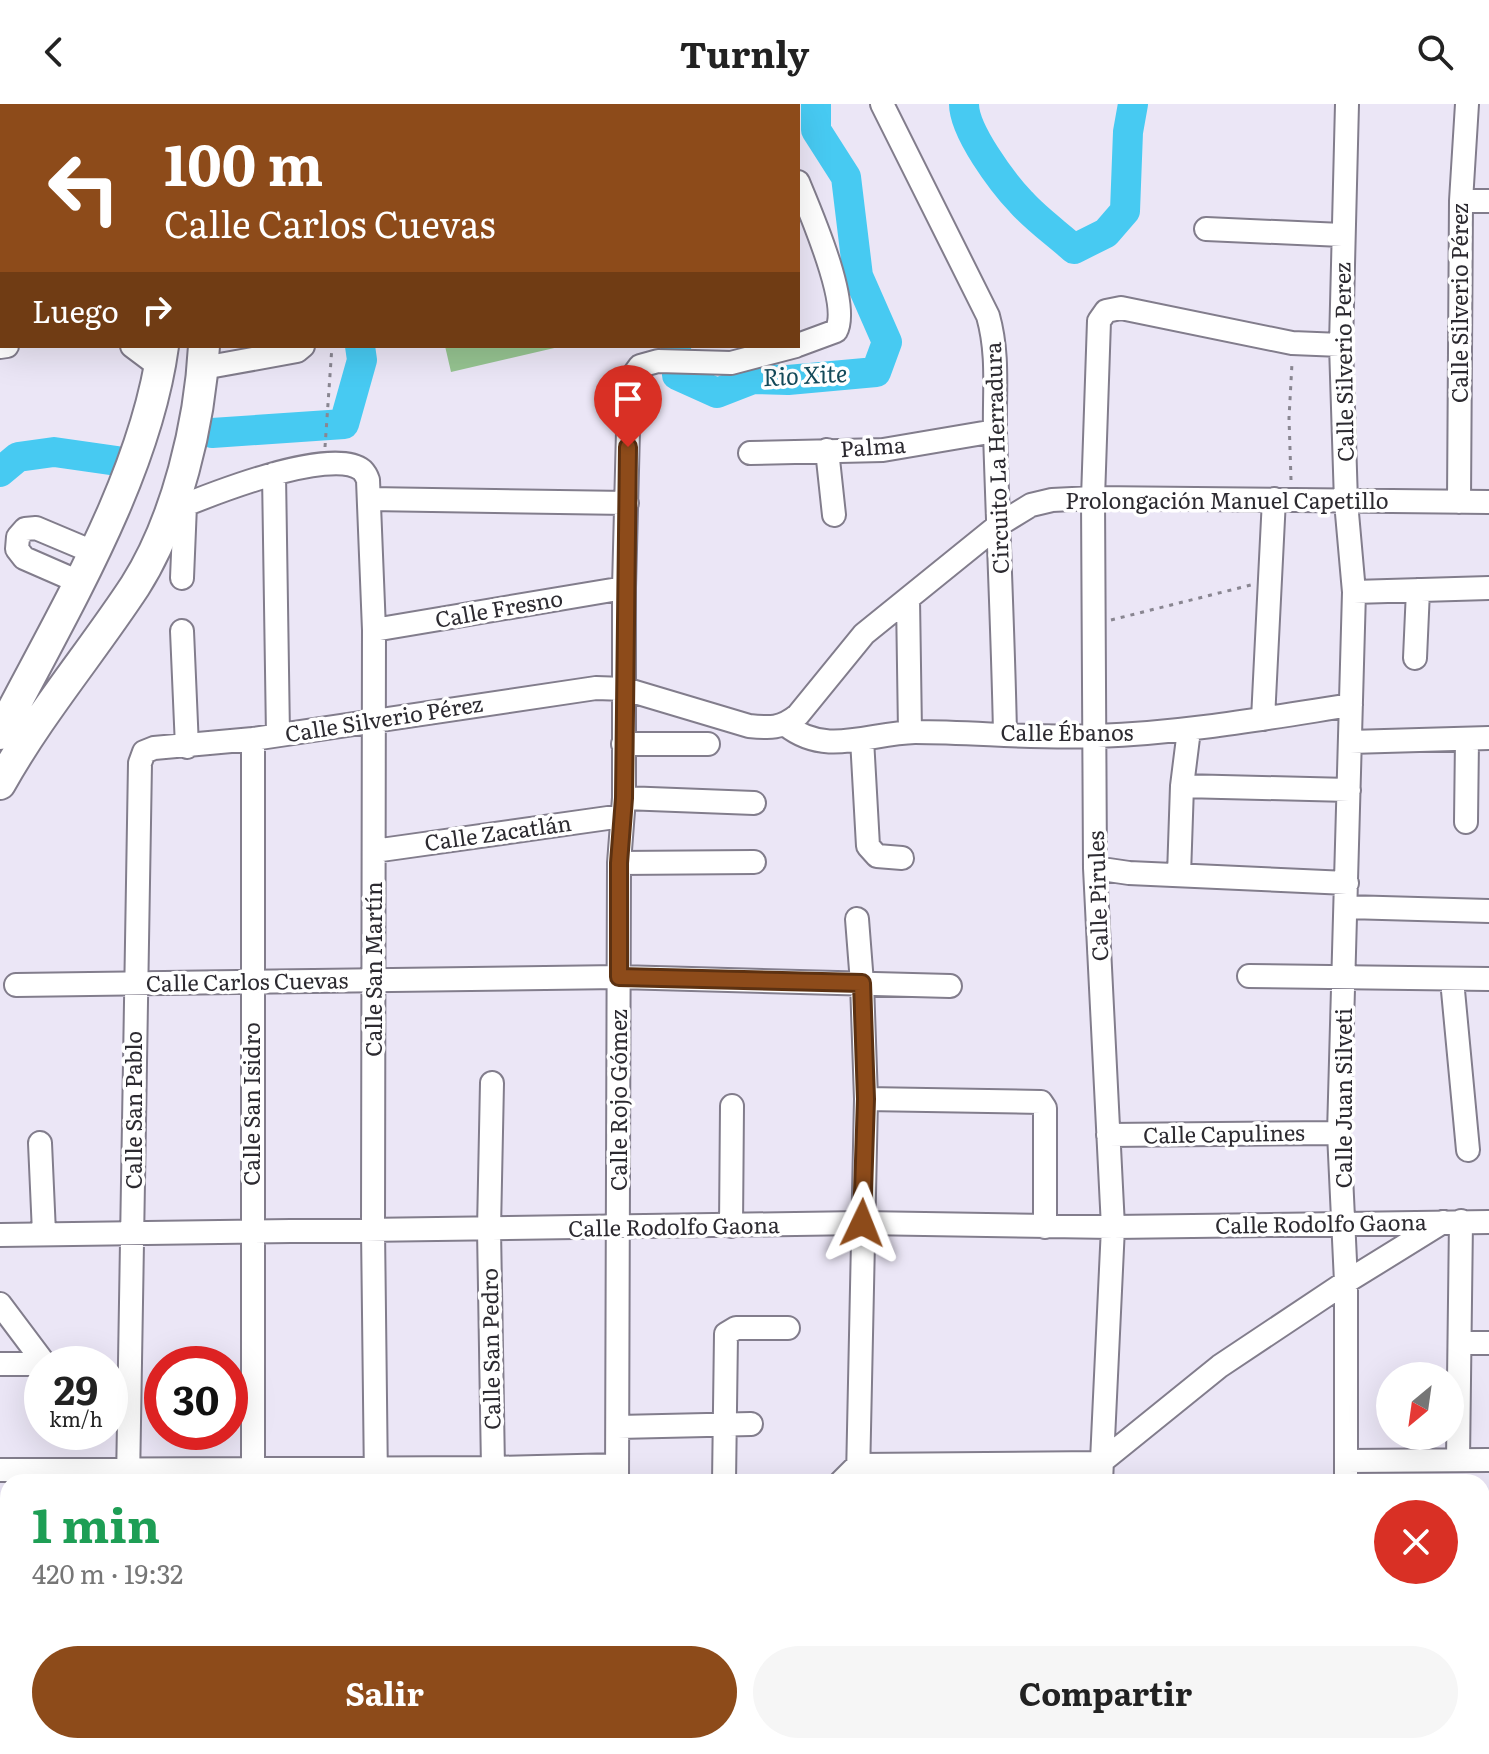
<!DOCTYPE html>
<html lang="es">
<meta charset="utf-8">
<style>
body{margin:0;font-family:Literata,serif;background:#f6f6f6;color:#222;height:100vh;display:flex;flex-direction:column;font-size:30px;white-space:nowrap}
*{box-sizing:border-box;margin:0}
p{font-size:26px;color:#767676}
.icon{flex:none;width:44px;height:44px;fill:none;stroke:currentColor;stroke-width:2;stroke-linecap:round;stroke-linejoin:round}
.map{position:relative;flex:1;overflow:hidden}
.details{position:absolute;left:0px;top:1370px;width:1490px;height:280px;display:flex;flex-direction:column;background:#fff;border-radius:24px 24px 0 0;box-shadow:0 8px 32px #0002}
.details>*{flex:none}
.top-card{position:absolute;left:0px;top:0px;width:800px;height:244px;box-shadow:0 8px 32px #0002;background:#8d4b1a;color:#fff;overflow:hidden}
.needle{width:52px;rotate:209deg}
.controls{position:absolute;left:1376px;top:1258px;display:grid;gap:16px}
.controls a{display:grid;place-items:center;width:88px;height:88px;border-radius:50%;background:#fff;box-shadow:0 8px 32px #0002;font-size:40px}
.speed{position:absolute;left:24px;top:1242px;display:flex;gap:16px;font-size:40px;font-weight:700;text-align:center}
.speed>*{display:grid;place-content:center;width:104px;height:104px;border-radius:50%;background:#fff;box-shadow:0 8px 32px #0002;line-height:1}
.speed small{font-size:20px;font-weight:400}
.speed .limit{border:12px solid #d22;background:#fff;color:#111}
.pin{position:absolute;display:grid;place-items:center;width:68px;height:68px;color:#fff;margin:-82px -34px;border-radius:50% 50% 50% 0;rotate:-45deg;box-shadow:0 0 8px #0007}
.pin .icon{rotate:45deg}
.me{position:absolute;width:88px;margin:-44px;rotate:2deg;stroke-linejoin:round;filter:drop-shadow(0 0 6px #0008)}
.turn{display:flex;align-items:center;gap:28px;height:168px;padding:0 32px;font-size:36px}
.turn .icon{width:104px;height:104px;stroke-width:2.5}
.turn b{display:block;font-size:56px;line-height:68px}
.then{display:flex;align-items:center;height:76px;padding:0 32px;background:#0003;gap:16px;font-size:30px}
.round{display:grid;place-items:center;flex:none;width:84px;height:84px;border-radius:42px;background:#f6f6f6}
.summary{display:flex;align-items:center;justify-content:space-between;height:136px;padding:0 32px}
h1{font-size:48px;font-weight:700;line-height:60px;color:#1e9e55}
.button{display:flex;gap:16px;margin-top:auto;padding:16px 32px}
.button a{flex:1;height:92px;border-radius:48px;background:#8d4b1a;color:#fff;font-size:32px;font-weight:700;line-height:92px;text-align:center}
.button a+a{background:#f6f6f6;color:#222}
header{display:flex;justify-content:space-between;align-items:center;height:104px;padding:0 32px;background:#fff;font-size:36px;font-weight:700}
.map>svg:first-child{display:block}
.green{fill:#96c491}
.lines{fill:none;stroke-linecap:round;stroke-linejoin:round}
.river{stroke:#47caf2;stroke-width:30}
.minor-casing{stroke:#827d8c;stroke-width:26}
.major-casing{stroke:#827d8c;stroke-width:34}
.path{stroke:#898691;stroke-width:3;stroke-dasharray:4 6;stroke-linecap:butt}
.minor{stroke:#fff;stroke-width:22}
.major{stroke:#fff;stroke-width:30}
.route-casing{stroke:#5c3111;stroke-width:20}
.route{stroke:#8d4b1a;stroke-width:14}
.labels{text-anchor:middle;stroke-width:7;stroke-linejoin:round;paint-order:stroke}
.street-label{font-size:22px;fill:#2c2a30;stroke:#fff}
.water-label{font-size:24px;font-style:italic;fill:#144b5b;stroke:#fff}
</style>
<header><svg class="icon" aria-label="back" viewBox="0 0 24 24"><path d="M15 5l-7 7 7 7"/></svg>Turnly<svg class="icon" aria-label="search" viewBox="0 0 24 24"><circle cx="10" cy="10" r="6"/><path d="M15 15l6 6"/></svg></header>
<div class="map">
<svg width="1489" height="1650" viewBox="0 0 1489 1650">
<rect width="100%" height="100%" fill="#ebe6f6"/>
<path class="green" d="M445 242H563L451 268Z"/>
<g class="lines">
<path class="river" d="M964 0C964 27 1002 78 1021 98 1036 115 1056 129 1074 145L1106 129 1125 107 1128 28 1133 0
M676 242 677 271 717 289 753 275 788 276 876 268 887 238 858 172 846 73 816 26V0
M212 329 344 320 362 256 360 242
M0 368 18 353 54 348 117 357"/>
<g class="minor-casing">
<path id="minor" d="M281 0V2
M653 0 654 2
M882 0 988 212C999 251 994 289 995 328 998 428 1003 529 1005 629
M483 2 489 0
M798 78C810 107 851 201 836 227L798 241
M1461 97H1489
M1206 125 1342 131
M0 196 2 195
M132 242 160 263
M0 243 7 242
M203 264 297 247 303 242
M827 346 834 411
M750 349 883 346 995 327
M274 370 278 631
M370 395 627 399
M1459 398 1461 97 1467 0
M170 407C204 393 331 341 362 366 364 368 367 373 368 376L374 526 373 1125 376 1378
M182 474 185 401
M79 478 24 454 17 445 18 433 25 425 36 424 93 448
M1354 488 1489 484
M908 495 910 628
M374 526 624 484
M182 527 187 643
M1415 554 1418 486
M1263 615 1274 395
M786 621C826 653 869 629 915 628 975 628 1038 635 1097 632 1183 629 1267 614 1351 601
M862 635 868 742 877 752 902 754
M1350 638 1489 634
M623 640H708
M1182 682 1349 686
M624 694 754 699
M1466 718 1467 635
M374 747 622 712
M619 759 754 758
M1095 764 1129 769 1347 779
M1179 771 1182 682 1189 626
M1347 803 1489 807
M857 815 862 879 866 995 858 1373
M1249 872 1489 875
M1452 876 1468 1046
M16 881 619 873 950 882
M492 979 489 1125 493 1364
M866 995 1041 998 1045 1004V1123
M1108 1031 1339 1029
M40 1039 44 1129
M731 1122 732 1002
M0 1131 862 1119 1113 1123 1489 1118
M0 1200 45 1260
M1460 1239H1489
M0 1260H42
M618 1323 751 1320
M1458 1356 1461 1117
M1346 1357 1489 1356
M253 1365V635
M0 1366 493 1364 617 1361
M128 1378 140 659 144 648 154 644 253 635 596 584 625 585 749 622C770 624 781 625 798 611L864 530 1000 420 1031 401 1052 396 1093 394 1489 398
M617 1378 619 759 624 694V484L629 288 632 273 640 262 658 257 731 259 796 242
M724 1378 726 1230 736 1224H788
M841 1378 858 1361 1100 1359 1220 1262 1346 1178 1443 1118
M1101 1378 1113 1123 1095 764 1093 394 1099 217 1106 207 1121 204 1292 239 1341 241
M1346 1378V1178L1339 1029 1354 488 1346 398 1341 241 1347 0
M1482 1426H1489
M0 1467 8 1468
M1482 1518H1489
M0 1564H8
M379 1642V1650
M621 1642V1650
M741 1642V1650
M865 1642V1650
M1103 1642V1650
M1227 1650V1642
M1346 1650V1642"/>
</g>
<g class="major-casing">
<path id="major" d="M160 0 161 2
M186 0V2
M0 630C61 511 145 375 163 242
M0 680C39 610 91 549 135 482 177 416 200 319 204 242"/>
</g>
<path class="path" d="M325 343 332 242
M1291 376 1289 314 1292 259
M1111 516 1251 481"/>
<use href="#minor" class="minor"/>
<use href="#major" class="major"/>
</g>
<g class="lines">
<g class="route-casing">
<path id="route" d="M628 343 624 694 619 759V873L862 879 866 995 862 1119"/>
</g>
<use href="#route" class="route"/>
</g>
<g class="labels">
<g class="street-label">
<text transform="translate(1460 199) rotate(-90)" y="8">Calle Silverio Pérez</text>
<text transform="translate(1344 258) rotate(-91)" y="8">Calle Silverio Perez</text>
<text transform="translate(873 343) rotate(-4)" y="8">Palma</text>
<text transform="translate(997 354) rotate(-92)" y="8">Circuito La Herradura</text>
<text x="1227" y="405">Prolongación Manuel Capetillo</text>
<text transform="translate(499 505) rotate(-10)" y="8">Calle Fresno</text>
<text transform="translate(384 615) rotate(-9)" y="8">Calle Silverio Pérez</text>
<text x="1067" y="637">Calle Ébanos</text>
<text transform="translate(498 729) rotate(-8)" y="8">Calle Zacatlán</text>
<text transform="translate(1098 792) rotate(-92)" y="8">Calle Pirules</text>
<text transform="translate(374 865) rotate(-90)" y="8">Calle San Martín</text>
<text transform="translate(247 878) rotate(-1)" y="8">Calle Carlos Cuevas</text>
<text transform="translate(1344 994) rotate(-90)" y="8">Calle Juan Silveti</text>
<text transform="translate(619 996) rotate(-90)" y="8">Calle Rojo Gómez</text>
<text transform="translate(252 1000) rotate(-90)" y="8">Calle San Isidro</text>
<text transform="translate(134 1006) rotate(-90)" y="8">Calle San Pablo</text>
<text transform="translate(1224 1030) rotate(-1)" y="8">Calle Capulines</text>
<text transform="translate(1321 1120) rotate(-1)" y="8">Calle Rodolfo Gaona</text>
<text transform="translate(674 1123) rotate(-1)" y="8">Calle Rodolfo Gaona</text>
<text transform="translate(491 1245) rotate(-91)" y="8">Calle San Pedro</text>
</g>
<g class="water-label">
<text transform="translate(805 272) rotate(-3)" y="8">Rio Xite</text>
</g>
</g>
</svg>
<div class="controls">
<a><svg class="needle" viewBox="-14 -14 28 28"><path d="M0-13l5 13h-10z" fill="#e53935"/><path d="M0 13l5-13h-10z" fill="#767676"/></svg></a>
</div>
<div class="speed"><div>29<small>km/h</small></div><div class="limit">30</div></div>
<div class="pin" style="left:628px;top:343px;background:#d93025"><svg class="icon" aria-label="arrive" viewBox="0 0 24 24"><path d="M6 21V4h12l-3 4 3 4H6"/></svg></div>
<svg class="me" style="left:862px;top:1119px" viewBox="-20 -20 40 40"><path d="M0-17L14 15 0 8-14 15z" fill="#8d4b1a" stroke="#fff" stroke-width="4"/></svg>
<div class="top-card">
<div class="turn"><svg class="icon" aria-label="left" viewBox="0 0 24 24"><path d="M17 20v-9H6M10 6l-5 5 5 5"/></svg><div><b>100 m</b>Calle Carlos Cuevas</div></div>
<div class="then">Luego<svg class="icon" aria-label="right" viewBox="0 0 24 24"><path d="M7 20v-9h11M14 6l5 5-5 5"/></svg></div>
</div>
<section class="details">
<div class="summary"><div><h1>1 min</h1><p>420 m · 19:32</p></div><a class="round" style="background:#d93025;color:#fff"><svg class="icon" aria-label="close" viewBox="0 0 24 24"><path d="M6 6l12 12M18 6L6 18"/></svg></a></div>
<div class="button"><a>Salir</a><a>Compartir</a></div>
</section>
</div>
